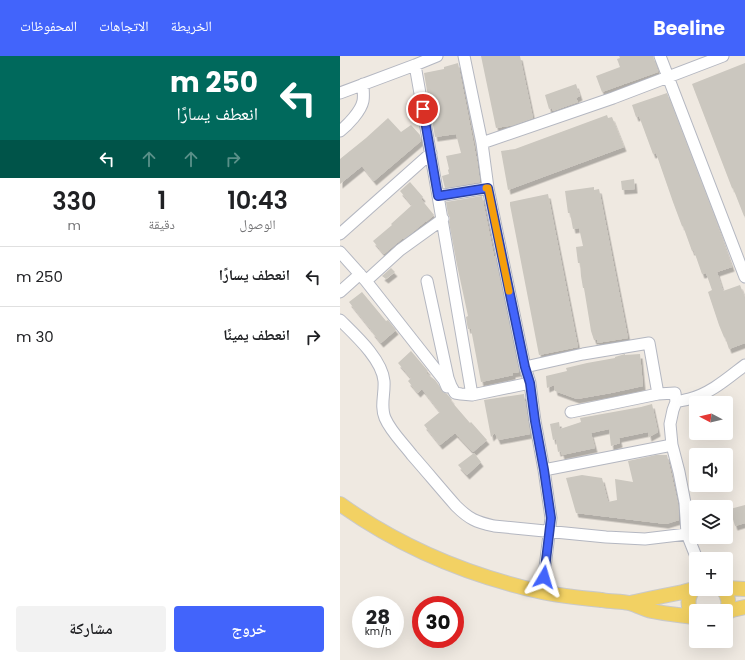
<!DOCTYPE html>
<html lang="ar">
<meta charset="utf-8">
<style>
body{margin:0;font-family:Poppins,"Noto Naskh Arabic",sans-serif;background:#f2f2f2;color:#202124;direction:rtl;height:100vh;display:flex;flex-direction:column;font-size:15px;white-space:nowrap}
*{box-sizing:border-box;margin:0}
p{font-size:13px;color:#757577}
.icon{flex:none;width:22px;height:22px;fill:none;stroke:currentColor;stroke-width:2;stroke-linecap:round;stroke-linejoin:round}
.map{position:relative;flex:1;overflow:hidden;direction:ltr}
.panel{display:flex;flex-direction:column;background:#fff;width:340px}
.panel>*{flex:none}
.guide{background:#00695c;color:#fff;overflow:hidden}
.needle{width:26px;rotate:277deg}
.fabs{position:absolute;left:349px;top:340px;display:grid;gap:8px}
.fabs a{display:grid;place-items:center;width:44px;height:44px;border-radius:4px;background:#fff;box-shadow:0 4px 16px #0002;font-size:20px}
.speed{position:absolute;left:12px;top:540px;display:flex;gap:8px;font-size:20px;font-weight:700;text-align:center}
.speed>*{display:grid;place-content:center;width:52px;height:52px;border-radius:50%;background:#fff;box-shadow:0 4px 16px #0002;line-height:1}
.speed small{font-size:10px;font-weight:400}
.speed .limit{border:6px solid #d22;background:#fff;color:#111}
.pin{position:absolute;display:grid;place-items:center;width:34px;height:34px;color:#fff;margin:-17px;border:2px solid #fff;border-radius:50%;box-shadow:0 1px 4px #0007}
.me{position:absolute;width:44px;margin:-22px;rotate:7deg;stroke-linejoin:round;filter:drop-shadow(0 0 3px #0008)}
.turn{display:flex;align-items:center;gap:14px;height:84px;padding:0 16px;font-size:18px}
.turn .icon{width:52px;height:52px;stroke-width:2.5}
.turn b{display:block;font-size:28px;line-height:34px}
.lanes{display:flex;align-items:center;height:38px;padding:0 16px;background:#0003;justify-content:center;gap:20px;direction:ltr}
.lanes .off{opacity:.35}
.eta{display:flex;justify-content:space-evenly;align-items:center;height:68px;text-align:center}
.eta b{font-size:24px;font-weight:600;line-height:28px}
.action{display:flex;gap:8px;margin-top:auto;padding:8px 16px}
.action a{flex:1;height:46px;border-radius:4px;background:#4264fb;color:#fff;font-size:16px;font-weight:600;line-height:46px;text-align:center}
.action a+a{background:#f2f2f2;color:#202124}
ul{padding:0;list-style:none}
li{display:flex;align-items:center;gap:12px;height:60px;padding:0 16px;border-top:1px solid #e0e0e0}
li div{flex:1}
li b{display:block;font-size:15px}
li em{font-style:normal}
header{display:flex;align-items:center;gap:24px;box-sizing:border-box;height:56px;padding:0 20px;background:#4264fb;color:#fff}
header strong{font-size:19px}
nav{display:flex;gap:22px;margin-inline-start:auto;font-size:14px}
main{display:flex;flex:1;min-height:0}
.map>svg:first-child{display:block}
.building{fill:#cbc7bf;filter:url(#shadow)}
.lines{fill:none;stroke-linecap:round;stroke-linejoin:round}
.minor-casing{stroke:#b4b7c1;stroke-width:13}
.major-casing{stroke:#c9c9c9;stroke-width:16}
.minor{stroke:#fff;stroke-width:11}
.major{stroke:#f2d163;stroke-width:14}
.route-casing{stroke:#2b41a3;stroke-width:10}
.route{stroke:#4264fb;stroke-width:7}
.slow{stroke:#f59e0b;stroke-width:7}
</style>
<header>
<strong>Beeline</strong>
<nav><a>الخريطة</a><a>الاتجاهات</a><a>المحفوظات</a></nav>
</header>
<main>
<div class="map">
<svg width="405" height="604" viewBox="0 0 405 604">
<defs>
<filter id="shadow"><feDropShadow dx="2.5" dy="4.5" stdDeviation="0" flood-color="#0004"/></filter>
</defs>
<rect width="100%" height="100%" fill="#efe9e1"/>
<path class="building" d="M141 0H180L193 62 174 69 156 72Z
M279 0H313L318 16 262 36 256 20 280 11 277 3 280 2Z
M118 7 137 105 140 126 105 132 102 120 109 118 108 114 109 113 106 100 121 97 116 78 95 81 84 17 104 13V11Z
M405 7V160H404L393 132H392L352 28Z
M236 28 240 40 236 42 238 46 213 55 212 52 209 53 205 39Z
M327 37 373 157 392 211 377 216 383 235 400 229 405 242V287L389 293 385 281H384L379 269 368 236 372 234 366 217 362 218 354 195H352L343 170H342L333 146 316 97 313 98 299 60 296 61 292 49Z
M267 59 268 62 272 61 284 91 168 134 161 95 175 93Z
M48 62 61 76 71 69 80 79 81 85 34 125 22 110 0 128V103L26 82Z
M294 123 295 133 282 134 281 125Z
M70 126 83 141 81 143 94 159 86 166V165L74 175 64 183 63 182 44 198 33 185 52 169 51 168 72 149 60 135Z
M254 131V134L259 133 260 138 288 282 257 287V284H254L251 275 244 232H243L241 220 240 207H238L236 191 243 190 239 172 233 173 230 157H228L225 135Z
M208 138 238 291 199 299 170 149V146Z
M142 140 154 200H155L179 316 173 317V319L141 326 131 273H128L127 268 126 261 128 260 117 209 109 166 110 162 108 158 106 146Z
M51 212 55 216 46 223 42 220Z
M22 236 46 265 48 264 56 274 41 287 32 276H33L9 246Z
M71 295 88 315 86 317 95 324 98 328 103 336 107 338 112 344 111 345 130 367 131 366 147 384 133 396 115 377 100 389 84 369 100 356 82 333 78 337 68 325 71 322 58 307Z
M285 298V299L300 298 303 330 271 337 237 343 215 335 214 329 207 332 206 320 227 315 226 312 247 307 275 302V301Z
M184 338 190 378 158 384 155 377 151 381 144 344Z
M312 348 318 376 309 381 308 376 279 382 280 387 271 390 269 373 251 377 255 392 222 399 221 395 218 396 216 383 213 384 210 368 219 366 220 373 241 366 240 362 301 351Z
M134 397 141 406 127 419 118 409Z
M316 399H327L338 448 339 464 326 468 236 457 226 422 242 419 262 422 268 446 277 444 275 423 293 426 288 405Z
M405 449V467L395 470 390 453Z"/>
<g class="lines">
<g class="minor-casing">
<path id="minor" d="M124 0 142 87 148 132 185 311 190 327 195 365 204 414 211 462 202 536
M320 0 405 221
M75 9 98 140 148 132
M0 37 75 9 97 0
M0 75C8 69 21 55 23 45 24 40 23 33 23 28
M142 87 273 42 383 0
M98 140 132 339
M0 178 91 97
M0 196 26 225 104 324 107 331
M26 225 60 194 103 163
M87 225 108 322 111 330 115 337 121 338 132 339 190 327
M0 236 20 218
M0 264C15 279 42 303 44 325 45 338 40 350 45 362 51 376 63 387 72 399 87 416 101 433 116 450 129 463 136 466 154 470L266 481 305 483 347 478
M185 311 243 298 309 287 318 338
M231 356 318 338 335 337 336 346
M204 414 332 389
M357 503 347 478 345 447 339 416 332 389 330 368 333 354 336 346C340 345 345 344 349 343 370 338 388 322 405 309"/>
</g>
<g class="major-casing">
<path id="major" d="M0 448C60 491 130 520 202 536 221 540 242 542 262 544 271 546 280 545 289 547 297 549 304 553 312 555 326 558 340 559 354 561
M356 530C346 540 346 553 356 563
M386 532 405 533
M383 533C389 541 390 548 386 557
M290 547 313 542 343 536 354 533
M386 557 392 554 405 551"/>
</g>
<use href="#minor" class="minor"/>
<use href="#major" class="major"/>
</g>
<g class="lines">
<g class="route-casing">
<path id="route" d="M83 53 98 140 148 132 185 311 190 327 195 365 204 414 211 462 204 521"/>
</g>
<use href="#route" class="route"/>
<path class="slow" d="M146 132H148L169 235"/>
</g>
</svg>
<div class="fabs">
<a><svg class="needle" viewBox="-14 -14 28 28"><path d="M0-13l5 13h-10z" fill="#e53935"/><path d="M0 13l5-13h-10z" fill="#757577"/></svg></a>
<a><svg class="icon" aria-label="sound" viewBox="0 0 24 24"><path d="M4 9h4l5-4v14l-5-4H4zM17 9q2 3 0 6"/></svg></a>
<a><svg class="icon" aria-label="layers" viewBox="0 0 24 24"><path d="M12 4l9 5-9 5-9-5zM3 14l9 5 9-5"/></svg></a>
<a>+</a>
<a>−</a>
</div>
<div class="speed"><div>28<small>km/h</small></div><div class="limit">30</div></div>
<div class="pin" style="left:83px;top:53px;background:#d93025"><svg class="icon" aria-label="arrive" viewBox="0 0 24 24"><path d="M6 21V4h12l-3 4 3 4H6"/></svg></div>
<svg class="me" style="left:204px;top:521px" viewBox="-20 -20 40 40"><path d="M0-17L14 15 0 8-14 15z" fill="#4264fb" stroke="#fff" stroke-width="4"/></svg>
</div>
<section class="panel">
<div class="guide">
<div class="turn"><svg class="icon" aria-label="left" viewBox="0 0 24 24"><path d="M17 20v-9H6M10 6l-5 5 5 5"/></svg><div><b>250 m</b>انعطف يسارًا</div></div>
<div class="lanes"><svg class="icon" aria-label="left" viewBox="0 0 24 24"><path d="M17 20v-9H6M10 6l-5 5 5 5"/></svg><svg class="icon off" aria-label="ahead" viewBox="0 0 24 24"><path d="M12 20V5M6 11l6-6 6 6"/></svg><svg class="icon off" aria-label="ahead" viewBox="0 0 24 24"><path d="M12 20V5M6 11l6-6 6 6"/></svg><svg class="icon off" aria-label="right" viewBox="0 0 24 24"><path d="M7 20v-9h11M14 6l5 5-5 5"/></svg></div>
</div>
<div class="eta">
<div><b>10:43</b><p>الوصول</p></div>
<div><b>1</b><p>دقيقة</p></div>
<div><b>330</b><p>m</p></div>
</div>
<ul>
<li><svg class="icon" aria-label="left" viewBox="0 0 24 24"><path d="M17 20v-9H6M10 6l-5 5 5 5"/></svg><div><b>انعطف يسارًا</b></div><em>250 m</em></li>
<li><svg class="icon" aria-label="right" viewBox="0 0 24 24"><path d="M7 20v-9h11M14 6l5 5-5 5"/></svg><div><b>انعطف يمينًا</b></div><em>30 m</em></li>
</ul>
<div class="action"><a>خروج</a><a>مشاركة</a></div>
</section>
</main>
